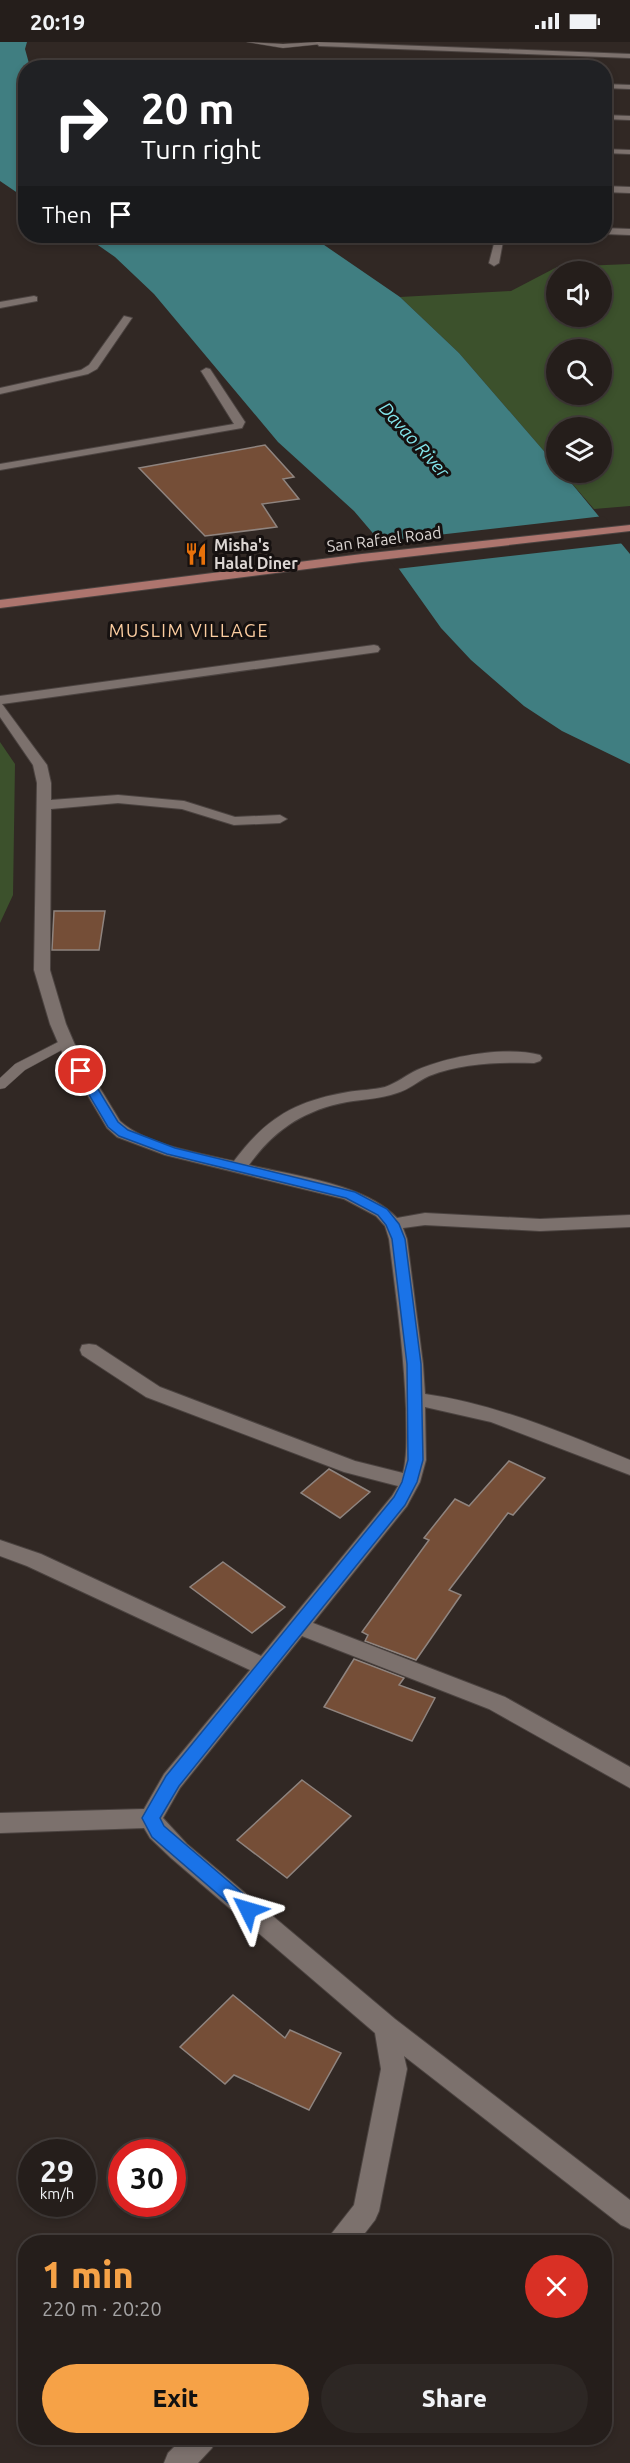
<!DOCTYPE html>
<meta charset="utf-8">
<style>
body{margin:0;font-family:Ubuntu,sans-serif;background:#2d2724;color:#f1f3f6;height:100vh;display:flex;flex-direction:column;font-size:22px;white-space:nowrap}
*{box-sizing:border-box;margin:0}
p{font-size:20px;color:#a3a2a3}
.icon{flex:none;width:33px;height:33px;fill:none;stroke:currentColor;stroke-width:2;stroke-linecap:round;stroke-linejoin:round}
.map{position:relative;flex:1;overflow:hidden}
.sheet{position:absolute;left:18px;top:2193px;width:594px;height:210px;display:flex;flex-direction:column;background:#251e1b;border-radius:24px;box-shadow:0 3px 9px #0003,0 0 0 2px #423c3a}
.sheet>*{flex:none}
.hud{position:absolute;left:18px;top:18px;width:594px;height:183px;border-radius:24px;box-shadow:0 3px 9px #0003,0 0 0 2px #423c3a;background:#202124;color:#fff;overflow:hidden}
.buttons{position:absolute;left:546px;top:219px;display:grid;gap:12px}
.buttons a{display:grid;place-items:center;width:66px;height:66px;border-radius:50%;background:#251e1b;box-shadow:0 3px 9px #0003,0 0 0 2px #423c3a;font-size:30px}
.speed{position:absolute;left:18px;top:2097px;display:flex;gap:12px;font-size:30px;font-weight:700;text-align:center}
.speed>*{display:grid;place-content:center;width:78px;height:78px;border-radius:50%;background:#251e1b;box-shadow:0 3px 9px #0003,0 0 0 2px #423c3a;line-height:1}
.speed small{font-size:15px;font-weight:400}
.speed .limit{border:9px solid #d22;background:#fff;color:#111}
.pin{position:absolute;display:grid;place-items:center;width:51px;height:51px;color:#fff;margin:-26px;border:3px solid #fff;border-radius:50%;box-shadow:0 2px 6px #0007}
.me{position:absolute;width:66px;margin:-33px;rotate:310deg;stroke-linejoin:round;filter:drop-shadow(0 0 4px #0008)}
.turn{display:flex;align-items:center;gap:21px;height:126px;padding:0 24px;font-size:27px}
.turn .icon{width:78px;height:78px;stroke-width:2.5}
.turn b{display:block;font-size:42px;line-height:51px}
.then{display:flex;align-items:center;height:57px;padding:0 24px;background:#0003;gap:12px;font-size:22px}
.round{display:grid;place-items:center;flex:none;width:63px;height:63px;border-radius:32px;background:#2d2724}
.overview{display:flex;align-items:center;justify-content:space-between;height:102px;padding:0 24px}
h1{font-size:36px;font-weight:800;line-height:45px;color:#f6a247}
.primary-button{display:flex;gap:12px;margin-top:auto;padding:12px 24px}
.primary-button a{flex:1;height:69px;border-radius:36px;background:#f6a247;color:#111;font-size:24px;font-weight:800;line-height:69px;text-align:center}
.primary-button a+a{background:#2d2724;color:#f1f3f6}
.status{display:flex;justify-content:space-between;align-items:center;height:42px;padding:0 30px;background:#251e1b;direction:ltr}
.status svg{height:16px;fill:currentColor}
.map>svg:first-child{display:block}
.green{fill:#3c512c;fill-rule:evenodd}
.water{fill:#407e81}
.pier{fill:#312824}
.building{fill:#754e37;stroke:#8f847f;stroke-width:1.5}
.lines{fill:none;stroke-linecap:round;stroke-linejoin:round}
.lane-casing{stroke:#4b4340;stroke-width:1}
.street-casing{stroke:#4b4340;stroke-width:2}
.primary-casing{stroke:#4b4340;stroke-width:2}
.lane{fill:#7c716d;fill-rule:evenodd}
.street{fill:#7c716d;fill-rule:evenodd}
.primary{fill:#ad756e;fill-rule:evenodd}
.route{fill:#1a73e8;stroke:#114b97;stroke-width:1.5}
.labels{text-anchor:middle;stroke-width:6;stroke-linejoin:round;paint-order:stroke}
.far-street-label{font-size:16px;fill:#dcd6d3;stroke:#161110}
.far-poi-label{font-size:16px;font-weight:bold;fill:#dcd6d3;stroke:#161110;text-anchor:start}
.far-water-label{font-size:18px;font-style:italic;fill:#84e7ed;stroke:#161110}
.far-neighbourhood-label{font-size:18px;letter-spacing:1.5px;fill:#fccda0;stroke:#161110}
</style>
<div class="status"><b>20:19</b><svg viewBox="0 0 49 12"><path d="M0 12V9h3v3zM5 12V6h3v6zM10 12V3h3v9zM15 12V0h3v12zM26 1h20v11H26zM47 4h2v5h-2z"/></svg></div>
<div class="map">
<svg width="630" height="2421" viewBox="0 0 630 2421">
<rect width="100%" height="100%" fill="#312824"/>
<path class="green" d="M630 222V464L594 467 563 431 602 430V386H556V423L459 311 400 255 511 249 557 225ZM556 230H602V274H556ZM556 308H602V352H556Z
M0 700 15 722 13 853 0 881Z"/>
<path class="water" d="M0 0H27L25 7 30 25 26 26 25 156 0 139Z
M85 194H311L400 255 459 311 556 423V430L563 431 630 512V722L562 689 524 664 471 618 441 586 377 496 354 469 278 400 154 252 115 215Z"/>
<path class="pier" d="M604 474 625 501 396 527 376 500Z"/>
<path class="building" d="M265 403 294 435 283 437 299 457 262 462 277 485 205 494 139 426Z
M54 869H105L99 908H52Z
M509 1419 545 1436 513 1473 508 1471 449 1548 461 1553 416 1618 365 1599 368 1593 362 1590 429 1498 424 1496 455 1457 469 1464Z
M329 1427 370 1450 340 1476 301 1451Z
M223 1520 285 1565 252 1591 190 1545Z
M354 1617 404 1636 399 1643 435 1656 412 1699 324 1665Z
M302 1738 351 1774 287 1836 237 1798Z
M233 1953 285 1996 290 1988 341 2011 309 2068 234 2033 225 2042 180 2005Z"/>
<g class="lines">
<g class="lane-casing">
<path id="lane" d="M247 0 283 2 319 0 322 2 283 6Z
M66 996 73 1000 71 1003 25 1028 5 1046 0 1047V1036L15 1022Z"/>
</g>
<g class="street-casing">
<path id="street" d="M316 0 630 12V16L319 4Z
M604 42 630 43V47L604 46Z
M604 73 630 74V78L604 77Z
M604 107 630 108V112L604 111Z
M604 144 630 145V151L604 150Z
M604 186 630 187V193L604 192Z
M496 194H504L499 221 494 224 489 221Z
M34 254 37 255V259L0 266V260Z
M124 274 132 276 97 327 88 332 0 352V346L81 328 89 323Z
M206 326 210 327 245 380 242 386 0 428V422L234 382 201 329Z
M374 603 378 604 380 607 378 610 2 662 47 723 51 741V758L118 753 184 759 235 775 280 773 287 777 280 781 234 783 182 767 118 761 51 767 50 928 66 982 78 1010 120 1079C146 1103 199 1111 234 1119 266 1076 295 1059 348 1050 360 1048 373 1048 385 1045 397 1041 406 1033 417 1028 449 1014 506 1004 540 1013L542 1016 540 1019 534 1021C499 1020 462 1021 429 1034 418 1039 409 1048 397 1051 380 1057 364 1057 347 1060 304 1068 274 1088 249 1123 292 1133 366 1142 397 1176L425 1171 540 1177 630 1173V1185L540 1189 425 1183 403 1186 407 1197 423 1322 425 1352C496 1362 563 1391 630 1418V1433L491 1380 425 1365 426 1418 420 1440 407 1464 313 1581 505 1655 630 1725V1746L489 1667 302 1594 180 1746 163 1776 187 1802 395 1977 630 2158V2187L621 2183 404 2014 407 2027 379 2169 375 2178 358 2200H328L332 2191 354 2163 381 2027 375 1991 171 1816 150 1796 144 1786 0 1791V1771L144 1767 164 1732 250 1628 27 1524 0 1514V1498L41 1512 261 1614 392 1454 398 1444 344 1430 146 1355 82 1313 80 1308 82 1303 89 1302 96 1303 160 1345 355 1419 403 1431C408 1410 406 1388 406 1367 404 1310 396 1254 389 1197L385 1184 376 1174 344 1157 165 1113 117 1095 107 1086 62 1010 50 982 34 928 37 741 33 723 0 675V654Z
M183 2396H216L212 2406 198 2421H164L168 2411Z"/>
</g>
<g class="primary-casing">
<path id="primary" d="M630 483V489L362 520 0 566V558L362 512Z"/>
</g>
<use href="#lane" class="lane"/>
<use href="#street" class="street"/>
<use href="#primary" class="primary"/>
</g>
<path class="route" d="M81 1025 87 1029 118 1080 128 1088 175 1106 355 1150 387 1167 399 1182 405 1197 421 1322 423 1418 417 1440 405 1463 179 1744 160 1776 164 1784 255 1862 257 1868 255 1873 248 1876 242 1873 152 1795 142 1776 166 1734 394 1455 402 1440 408 1418 407 1322 392 1197 386 1183 378 1173 346 1156 167 1112 119 1094 108 1085 75 1029Z"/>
<defs>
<g id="restaurant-bare" transform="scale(1.8)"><path d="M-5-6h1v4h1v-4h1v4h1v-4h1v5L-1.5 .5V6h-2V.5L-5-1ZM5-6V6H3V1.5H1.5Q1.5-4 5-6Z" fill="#e8710a" stroke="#161110" stroke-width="2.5" paint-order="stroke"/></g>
</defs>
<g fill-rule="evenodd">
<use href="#restaurant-bare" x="196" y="512"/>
</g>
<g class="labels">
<g class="far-street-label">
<text transform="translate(384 497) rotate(-7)" y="6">San Rafael Road</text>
</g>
<g class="far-poi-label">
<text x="214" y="509">Misha's<tspan x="214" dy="18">Halal Diner</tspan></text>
</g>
<g class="far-water-label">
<text transform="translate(414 398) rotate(48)" y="6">Davao River</text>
</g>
<g class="far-neighbourhood-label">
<text x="189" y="595">MUSLIM VILLAGE</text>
</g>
</g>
</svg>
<div class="buttons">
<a><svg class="icon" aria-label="sound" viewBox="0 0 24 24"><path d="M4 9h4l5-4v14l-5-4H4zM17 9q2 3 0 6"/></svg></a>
<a><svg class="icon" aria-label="search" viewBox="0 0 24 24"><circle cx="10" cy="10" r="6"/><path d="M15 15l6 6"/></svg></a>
<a><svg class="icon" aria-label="layers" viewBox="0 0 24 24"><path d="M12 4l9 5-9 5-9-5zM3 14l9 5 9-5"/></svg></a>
</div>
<div class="speed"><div>29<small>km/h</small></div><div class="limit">30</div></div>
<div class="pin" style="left:81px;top:1029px;background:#d93025"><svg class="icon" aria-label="arrive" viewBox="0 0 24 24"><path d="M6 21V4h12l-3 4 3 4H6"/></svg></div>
<svg class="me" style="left:248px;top:1868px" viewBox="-20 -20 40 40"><path d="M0-17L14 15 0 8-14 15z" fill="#1a73e8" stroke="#fff" stroke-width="4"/></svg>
<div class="hud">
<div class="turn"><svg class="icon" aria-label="right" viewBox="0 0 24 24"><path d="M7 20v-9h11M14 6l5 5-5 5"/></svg><div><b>20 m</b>Turn right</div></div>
<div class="then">Then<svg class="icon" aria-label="arrive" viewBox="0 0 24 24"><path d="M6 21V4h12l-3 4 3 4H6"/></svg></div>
</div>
<section class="sheet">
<div class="overview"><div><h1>1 min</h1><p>220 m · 20:20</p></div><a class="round" style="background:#d93025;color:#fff"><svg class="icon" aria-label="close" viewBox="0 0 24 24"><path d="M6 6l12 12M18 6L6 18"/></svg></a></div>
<div class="primary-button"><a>Exit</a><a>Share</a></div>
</section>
</div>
